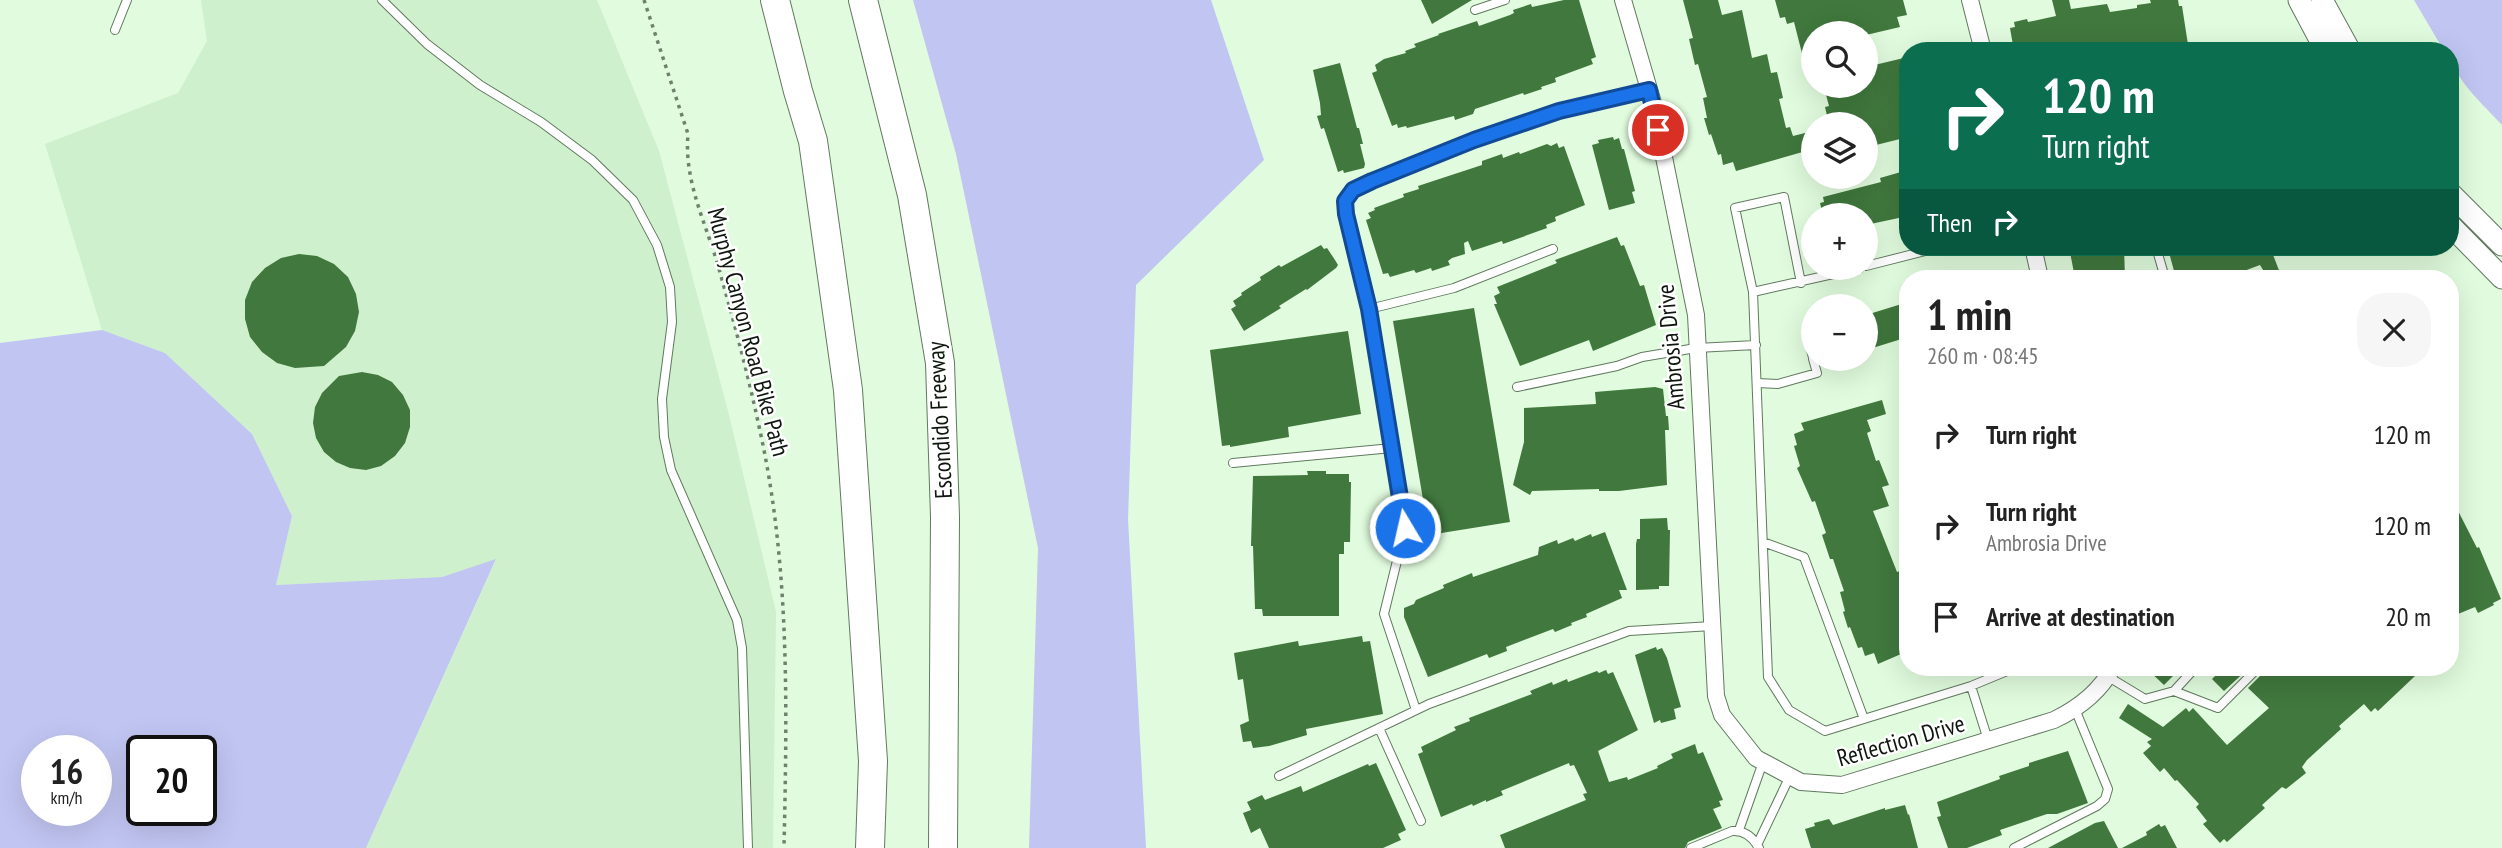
<!DOCTYPE html>
<meta charset="utf-8">
<style>
body{margin:0;font-family:"PT Sans Narrow",sans-serif;background:#f6f6f6;color:#222;height:100vh;display:flex;flex-direction:column;font-size:26px;white-space:nowrap}
*{box-sizing:border-box;margin:0}
p{font-size:23px;color:#767676}
.icon{flex:none;width:38px;height:38px;fill:none;stroke:currentColor;stroke-width:2;stroke-linecap:round;stroke-linejoin:round}
.map{position:relative;flex:1;overflow:hidden}
.details{position:absolute;left:1899px;top:270px;width:560px;height:406px;display:flex;flex-direction:column;background:#fff;border-radius:28px;box-shadow:0 7px 28px #0002}
.details>*{flex:none}
.top-card{position:absolute;left:1899px;top:42px;width:560px;height:214px;border-radius:28px;box-shadow:0 7px 28px #0002;background:#0b6e4f;color:#fff;overflow:hidden}
.controls{position:absolute;left:1801px;top:21px;display:grid;gap:14px}
.controls a{display:grid;place-items:center;width:77px;height:77px;border-radius:50%;background:#fff;box-shadow:0 7px 28px #0002;font-size:35px}
.speed{position:absolute;left:21px;top:735px;display:flex;gap:14px;font-size:35px;font-weight:700;text-align:center}
.speed>*{display:grid;place-content:center;width:91px;height:91px;border-radius:50%;background:#fff;box-shadow:0 7px 28px #0002;line-height:1}
.speed small{font-size:18px;font-weight:400}
.speed .limit{border:4px solid #111;border-radius:10px;background:#fff;color:#111}
.pin{position:absolute;display:grid;place-items:center;width:60px;height:60px;color:#fff;margin:-30px;border:4px solid #fff;border-radius:50%;box-shadow:0 2px 7px #0007}
.me{position:absolute;width:77px;margin:-38px;rotate:351deg;stroke-linejoin:round;filter:drop-shadow(0 0 5px #0008)}
.turn{display:flex;align-items:center;gap:24px;height:147px;padding:0 28px;font-size:32px}
.turn .icon{width:91px;height:91px;stroke-width:2.5}
.turn b{display:block;font-size:49px;line-height:60px}
.then{display:flex;align-items:center;height:66px;padding:0 28px;background:#0003;gap:14px;font-size:26px}
.round{display:grid;place-items:center;flex:none;width:74px;height:74px;border-radius:28px;background:#f6f6f6}
.headline{display:flex;align-items:center;justify-content:space-between;height:119px;padding:0 28px}
h1{font-size:42px;font-weight:700;line-height:52px}
ul{padding:0;list-style:none}
li{display:flex;align-items:center;gap:21px;height:91px;padding:0 28px}
li div{flex:1}
li b{display:block;font-size:26px}
li em{font-style:normal}
.map>svg:first-child{display:block}
.built{fill:#cff0cc}
.green{fill:#c1c5f2;fill-rule:evenodd}
.building{fill:#40783d}
.lines{fill:none;stroke-linecap:round;stroke-linejoin:round}
.lane-casing{stroke:#61795f;stroke-width:10}
.street-casing{stroke:#61795f;stroke-width:18}
.secondary-casing{stroke:#61795f;stroke-width:23}
.highway-casing{stroke:#61795f;stroke-width:30}
.path{stroke:#6f816e;stroke-width:3.5;stroke-dasharray:3.5 5;stroke-linecap:butt}
.lane{stroke:#fff;stroke-width:8}
.street{stroke:#fff;stroke-width:16}
.secondary{stroke:#fff;stroke-width:21}
.highway{stroke:#fff;stroke-width:28}
.route-casing{stroke:#114b97;stroke-width:18}
.route{stroke:#1a73e8;stroke-width:12}
.labels{text-anchor:middle;stroke-width:5;stroke-linejoin:round;paint-order:stroke}
.street-label{font-size:24px;fill:#0d170d;stroke:#fff}
</style>
<div class="map">
<svg width="2502" height="848" viewBox="0 0 2502 848">
<rect width="100%" height="100%" fill="#e0fbdd"/>
<path class="built" d="M201 0H597L659 151 729 415 776 612 773 848H366L496 560 442 577 276 585 292 516 252 434 165 353 102 330 45 144 178 93 207 41Z"/>
<path class="green" d="M913 0H1211L1264 160 1136 285 1128 519 1146 848H1029L1038 548 956 154Z
M2414 0H2502V125C2486 107 2450 76 2450 51H2444Z
M102 330 165 353 252 434 292 516 276 585 442 577 496 559 366 848H0V343ZM37 751H96V810H37ZM142 751H201V810H142Z"/>
<path class="building" d="M1421 0H1472L1432 24Z
M1564 0H1579L1596 57 1591 59 1593 64 1555 78 1556 82 1541 87 1542 89 1524 95 1523 93 1475 109 1473 114 1455 120 1454 116 1407 128 1406 126 1398 128 1397 124 1392 126 1372 73 1377 71 1375 65 1384 59 1406 53 1405 51 1416 47 1414 44 1439 35 1438 34 1477 21 1479 26 1510 15 1514 13 1513 10 1531 4 1532 7Z
M1683 0H1718L1722 15 1742 10 1752 58 1767 54 1771 73 1777 72 1783 98 1779 99 1786 128 1790 127 1793 136 1813 131V149L1736 171 1733 162 1723 165 1721 154 1718 155 1711 134 1709 135 1704 118H1707L1703 98 1707 97 1698 64 1695 65 1689 39 1693 38Z
M1775 0H1903L1907 15 1897 17 1900 27 1866 35V33H1813V77H1808L1794 22 1787 24 1785 17 1780 18Z
M2052 0H2069L2071 9 2107 4 2110 12 2137 8V5L2151 3 2150 0H2178L2179 6H2182L2189 51H2014L2010 28 2015 27 2014 22 2027 19 2028 22 2056 16Z
M1908 57V137L1872 146 1870 136 1866 137V124H1829L1825 107 1829 106 1825 91 1833 89 1832 86H1866V67Z
M1340 63 1357 128H1359L1363 144H1360L1365 164 1364 168 1344 173 1343 170 1338 172 1324 128 1321 129 1317 116 1321 115 1320 103 1313 70Z
M1613 137 1614 140 1619 138 1622 149H1624L1635 191 1632 192 1635 203 1609 210 1592 145 1599 143 1598 140Z
M1557 143 1559 148 1564 146 1585 205 1555 217 1556 221 1546 225 1547 228 1503 244 1502 241 1472 251 1468 241 1464 243 1465 254 1452 258 1448 261 1450 265 1432 271 1431 268 1416 273 1414 270 1390 277 1388 273 1383 274 1366 220 1371 218 1368 213 1375 210 1374 208 1404 197 1403 194 1419 189 1418 186 1482 165V161L1502 154 1503 158 1519 152 1520 154 1547 144 1551 146Z
M1908 170V216L1866 225V215H1823L1820 203 1824 202 1823 197 1881 182 1880 178Z
M1617 237 1621 246 1624 245 1640 286 1644 285 1656 325 1593 351 1589 340 1520 366 1494 304H1497L1494 296 1500 293 1497 287 1557 263 1555 260Z
M1321 245 1324 249 1327 248 1335 260 1338 265 1336 268 1307 290 1306 289 1279 306 1281 308 1244 331 1231 309 1236 306 1233 301 1242 295 1241 293 1261 280 1260 277 1279 265 1281 267Z
M2069 247H2124L2125 278H2075Z
M2177 247H2270L2282 278H2268L2260 265 2225 278H2176L2168 249Z
M299 254 317 256 334 264 348 277 356 294 359 312 355 331 346 347 324 366 295 368 277 363 262 352 250 337 245 319V300L252 282 265 268 281 258Z
M1908 302V337L1866 350V315Z
M1474 308 1510 522 1429 535 1393 321Z
M1348 331 1361 414 1288 427 1289 437 1230 447V445L1222 446 1210 350Z
M362 372 378 375 392 382 403 395 410 410V427L405 443 395 456 381 466 366 470 350 468 336 462 324 452 316 438 313 423 315 407 322 393 339 376Z
M1655 387 1663 389 1666 416H1668L1669 430H1665L1667 485 1619 491H1599V489L1532 491 1530 495 1513 485 1524 442V408L1596 404 1595 392Z
M1882 400 1886 414 1867 420 1871 431 1867 433 1876 461 1879 460 1889 485 1882 487 1889 506 1873 511 1897 572 1908 568V651L1878 664 1874 653 1865 656 1862 647 1858 648 1850 627 1848 628 1843 612 1845 611 1840 592 1844 591 1833 559H1830L1822 535 1826 533 1815 501 1812 502 1797 468 1800 466 1794 446 1797 445 1794 434 1804 430 1801 423Z
M1307 471H1326V474H1349V482H1351L1350 542H1344V554H1339V616H1263L1262 609H1255L1253 546H1251L1253 476 1308 475Z
M2450 495 2477 548 2479 547 2501 599 2493 603 2494 605 2478 613 2475 607 2458 614 2456 609 2450 612Z
M1667 518 1668 530H1670L1669 586H1659V589L1636 590V544L1637 539H1640V519Z
M1605 532 1627 590H1619L1622 598 1586 614 1587 617 1571 623 1572 625 1555 632 1553 629 1506 647 1507 651 1489 658 1487 654 1428 677 1404 617V608L1414 604 1416 600 1444 588 1443 585 1472 573 1473 577 1538 555 1539 547 1557 540 1558 544 1573 538 1575 541 1591 534 1592 537Z
M1362 636 1363 642 1370 641 1383 714 1306 729 1307 735 1269 746 1253 748 1251 741 1243 742 1240 725 1249 721 1243 679 1238 680 1234 653 1298 641 1299 646Z
M1656 647 1657 650 1662 648 1667 658 1681 707 1674 709 1676 719 1661 723 1660 720 1654 723 1635 655Z
M2145 667H2182L2164 685Z
M2224 667H2250L2224 691 2212 679Z
M2265 667H2406L2415 676 2378 711 2375 708 2371 712 2364 704 2339 726 2341 729 2307 760 2302 767 2306 773 2286 789 2282 787 2262 805 2265 808 2227 842 2224 839 2220 843 2203 824 2207 821 2196 807 2199 804 2177 780 2175 781 2164 768 2160 772 2143 753 2151 746 2147 742 2152 739 2119 718 2128 704 2163 727 2186 708 2189 712 2193 708 2227 745 2269 708 2248 688 2264 672Z
M1606 670 1608 674 1613 672 1638 730 1598 751 1609 782 1627 777 1628 780 1658 768 1657 766 1673 758 1671 754 1695 744 1698 754 1703 752 1723 800 1719 801 1721 806 1713 809 1722 828 1688 842 1685 848H1505L1500 835 1586 800 1583 794 1587 793 1574 765 1570 766 1569 763 1501 791 1503 795 1486 802V800L1473 806 1472 804 1441 817 1418 754 1423 752 1421 747 1456 730 1454 727 1470 721 1469 718 1532 694 1530 691 1552 682 1553 685 1567 679 1568 682 1597 671 1599 673Z
M2068 751 2088 803 2057 814H2047L2000 830 2002 835 1967 848H1948L1937 817 1941 816 1937 802 2000 779 1999 776 2029 766V763Z
M1376 763 1406 830 1398 834 1401 840 1383 848H1269L1260 828 1251 833 1243 813 1251 810 1247 802 1262 795 1265 800 1301 786 1303 792 1368 764 1369 766Z
M1905 805 1908 815 1909 814 1918 848H1811L1805 829 1815 826 1814 823 1829 819 1833 825 1885 808V810Z
M2104 821 2118 848H2048L2095 823Z
M2159 824 2161 827 2165 825 2177 848H2122L2147 835 2146 832Z"/>
<g class="lines">
<g class="lane-casing">
<path id="lane" d="M382 0 427 44 480 85 541 122 592 160 633 200 657 245 670 287 672 322 662 399 664 437 671 470 737 620 742 648 748 848
M1475 10 1505 0
M115 30 127 0
M2156 247 2165 278
M1866 266 1941 247
M1801 283 1784 197 1735 208 1753 292 1768 677 1789 710 1825 731 1971 686 2017 667
M1753 292 1860 268
M1369 309 1454 288 1553 249
M1807 332 1813 358
M1757 383 1778 384 1817 373 1813 359
M1517 387 1617 366 1642 357 1696 348 1756 345
M1233 463 1392 448
M1763 542 1804 557 1864 719
M2107 676 2145 699 2174 691 2196 667
M1971 686 1988 740
M2174 691 2218 708 2259 667
M1416 710 1384 614 1405 528 1369 309 1346 214 1345 201 1353 190 1372 181 1474 140 1559 111 1649 90
M1379 728 1421 821
M1279 776 1429 704 1629 631 1712 626
M1739 830 1763 762
M1757 845 1790 776
M1691 848 1732 831C1745 830 1753 837 1759 848
M2014 848 2097 806 2105 799 2108 789 2075 709"/>
</g>
<g class="street-casing">
<path id="street" d="M1623 0 1653 103 1696 315 1716 696 1722 715 1756 758 1801 782 1842 785 2054 720C2079 708 2100 692 2113 667
M1970 0 1983 51
M2033 247 2040 278"/>
</g>
<g class="secondary-casing">
<path id="secondary" d="M2299 0 2326 51
M2322 0 2350 51
M2450 193 2502 245
M2450 225 2502 278"/>
</g>
<g class="highway-casing">
<path id="highway" d="M775 0 798 91 813 141 848 390 873 761 870 848
M863 0 912 195 940 363 945 517 943 848"/>
</g>
<path class="path" d="M644 0 688 134C684 180 704 219 717 262 733 318 748 374 760 431 790 567 787 709 784 848"/>
<use href="#lane" class="lane"/>
<use href="#street" class="street"/>
<use href="#secondary" class="secondary"/>
<use href="#highway" class="highway"/>
</g>
<g class="lines">
<g class="route-casing">
<path id="route" d="M1405 528 1369 309 1346 214 1345 201 1353 190 1372 181 1474 140 1559 111 1649 90 1658 130"/>
</g>
<use href="#route" class="route"/>
</g>
<g class="labels">
<g class="street-label">
<text transform="translate(748 332) rotate(75)" y="8">Murphy Canyon Road Bike Path</text>
<text transform="translate(1671 347) rotate(-95)" y="8">Ambrosia Drive</text>
<text transform="translate(940 420) rotate(-93)" y="8">Escondido Freeway</text>
<text transform="translate(1901 741) rotate(-16)" y="8">Reflection Drive</text>
</g>
</g>
</svg>
<div class="controls">
<a><svg class="icon" aria-label="search" viewBox="0 0 24 24"><circle cx="10" cy="10" r="6"/><path d="M15 15l6 6"/></svg></a>
<a><svg class="icon" aria-label="layers" viewBox="0 0 24 24"><path d="M12 4l9 5-9 5-9-5zM3 14l9 5 9-5"/></svg></a>
<a>+</a>
<a>−</a>
</div>
<div class="speed"><div>16<small>km/h</small></div><div class="limit">20</div></div>
<div class="pin" style="left:1658px;top:130px;background:#d93025"><svg class="icon" aria-label="arrive" viewBox="0 0 24 24"><path d="M6 21V4h12l-3 4 3 4H6"/></svg></div>
<svg class="me" style="left:1405px;top:528px" viewBox="-20 -20 40 40"><circle r="17" fill="#1a73e8" stroke="#fff" stroke-width="3"/><path d="M0-11L8 9 0 5-8 9z" fill="#fff"/></svg>
<div class="top-card">
<div class="turn"><svg class="icon" aria-label="right" viewBox="0 0 24 24"><path d="M7 20v-9h11M14 6l5 5-5 5"/></svg><div><b>120 m</b>Turn right</div></div>
<div class="then">Then<svg class="icon" aria-label="right" viewBox="0 0 24 24"><path d="M7 20v-9h11M14 6l5 5-5 5"/></svg></div>
</div>
<section class="details">
<div class="headline"><div><h1>1 min</h1><p>260 m · 08:45</p></div><a class="round"><svg class="icon" aria-label="close" viewBox="0 0 24 24"><path d="M6 6l12 12M18 6L6 18"/></svg></a></div>
<ul>
<li><svg class="icon" aria-label="right" viewBox="0 0 24 24"><path d="M7 20v-9h11M14 6l5 5-5 5"/></svg><div><b>Turn right</b></div><em>120 m</em></li>
<li><svg class="icon" aria-label="right" viewBox="0 0 24 24"><path d="M7 20v-9h11M14 6l5 5-5 5"/></svg><div><b>Turn right</b><p>Ambrosia Drive</p></div><em>120 m</em></li>
<li><svg class="icon" aria-label="arrive" viewBox="0 0 24 24"><path d="M6 21V4h12l-3 4 3 4H6"/></svg><div><b>Arrive at destination</b></div><em>20 m</em></li>
</ul>
</section>
</div>
